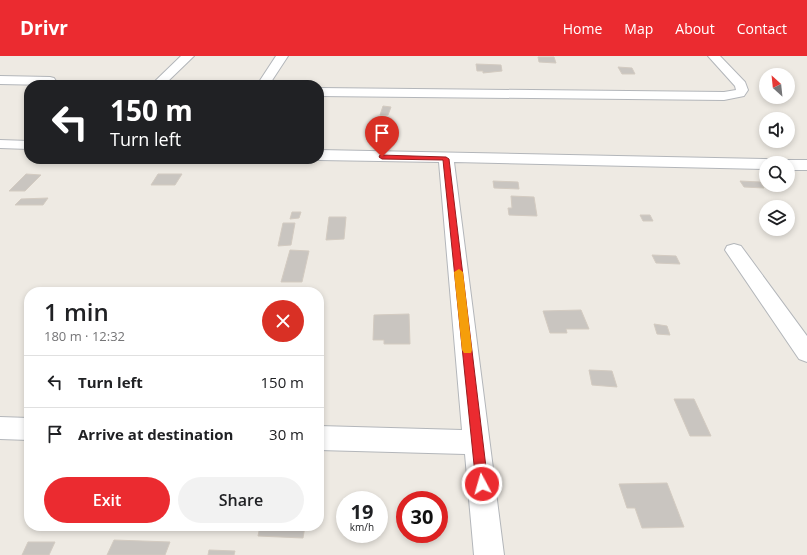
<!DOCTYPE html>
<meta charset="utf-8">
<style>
body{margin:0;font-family:"Open Sans",sans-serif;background:#f2f2f2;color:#202124;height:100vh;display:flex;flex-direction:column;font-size:15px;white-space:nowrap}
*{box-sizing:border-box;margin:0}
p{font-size:13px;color:#757577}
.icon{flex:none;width:22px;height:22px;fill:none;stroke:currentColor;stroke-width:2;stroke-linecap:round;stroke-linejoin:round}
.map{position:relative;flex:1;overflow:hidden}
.side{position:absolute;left:24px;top:231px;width:300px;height:244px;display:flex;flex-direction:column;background:#fff;border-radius:16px;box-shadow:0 2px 6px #0003}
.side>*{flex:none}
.banner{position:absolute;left:24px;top:24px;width:300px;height:84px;border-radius:16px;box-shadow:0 2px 6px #0003;background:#202124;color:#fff;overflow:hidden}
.needle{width:26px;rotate:333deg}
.fabs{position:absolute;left:759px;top:12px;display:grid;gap:8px}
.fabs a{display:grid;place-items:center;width:36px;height:36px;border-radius:50%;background:#fff;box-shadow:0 2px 6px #0003;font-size:20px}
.speed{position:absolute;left:336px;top:435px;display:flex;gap:8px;font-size:20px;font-weight:700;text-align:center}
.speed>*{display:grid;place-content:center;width:52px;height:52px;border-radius:50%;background:#fff;box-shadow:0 2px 6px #0003;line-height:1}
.speed small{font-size:10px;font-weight:400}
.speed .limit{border:6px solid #d22;background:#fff;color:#111}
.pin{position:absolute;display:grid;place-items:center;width:34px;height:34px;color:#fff;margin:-41px -17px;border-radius:50% 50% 50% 0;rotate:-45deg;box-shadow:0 0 4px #0007}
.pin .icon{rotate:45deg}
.me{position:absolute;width:44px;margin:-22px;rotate:354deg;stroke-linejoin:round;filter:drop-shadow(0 0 3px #0008)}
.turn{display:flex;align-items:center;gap:14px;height:84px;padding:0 20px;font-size:18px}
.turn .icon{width:52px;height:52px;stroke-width:2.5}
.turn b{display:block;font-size:28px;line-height:34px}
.round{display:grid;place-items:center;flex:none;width:42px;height:42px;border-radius:21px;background:#f2f2f2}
.overview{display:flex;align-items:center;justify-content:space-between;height:68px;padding:0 20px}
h1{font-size:24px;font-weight:600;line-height:30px}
.action{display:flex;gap:8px;margin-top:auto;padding:8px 20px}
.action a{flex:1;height:46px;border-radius:24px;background:#eb2b30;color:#fff;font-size:16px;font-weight:600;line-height:46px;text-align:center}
.action a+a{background:#f2f2f2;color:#202124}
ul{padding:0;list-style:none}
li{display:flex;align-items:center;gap:12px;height:52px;padding:0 20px;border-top:1px solid #e0e0e0}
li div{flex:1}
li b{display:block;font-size:15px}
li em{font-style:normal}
header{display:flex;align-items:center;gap:24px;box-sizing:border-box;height:56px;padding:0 20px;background:#eb2b30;color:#fff}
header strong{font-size:19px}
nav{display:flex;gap:22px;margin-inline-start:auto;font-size:14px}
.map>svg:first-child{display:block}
.building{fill:#c9c5c0;stroke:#d3cbc1}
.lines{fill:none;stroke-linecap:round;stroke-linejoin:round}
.minor-casing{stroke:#b3b6ba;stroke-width:2}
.minor{fill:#fff;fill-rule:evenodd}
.route{fill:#eb2b30;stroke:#991c1f}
.slow{fill:#f59e0b}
</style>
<header>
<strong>Drivr</strong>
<nav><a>Home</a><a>Map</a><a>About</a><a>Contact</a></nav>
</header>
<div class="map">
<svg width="807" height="499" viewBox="0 0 807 499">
<rect width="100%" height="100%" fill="#eeeae3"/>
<path class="building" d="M538 1H554L556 7 539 6Z
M476 8 501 9 502 15 483 17V15H477Z
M618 11 632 12 635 18H622Z
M383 50 391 51 388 59H380Z
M26 118 41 119 25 135H9Z
M158 118H182L175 129H151Z
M493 125 518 126 519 133 494 132Z
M740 125 760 126 764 132 744 131Z
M511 140 534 141 537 160 509 159 508 152H512Z
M48 142 43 149H15L21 143Z
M292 156H301L299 162 290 163Z
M640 159H650L653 165H643Z
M329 161H346L344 183 326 184Z
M283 167H295L291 189 278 190Z
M290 194 309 195 302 226H281Z
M652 199 676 200 680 208 656 207Z
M581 254 589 273H566L567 277H550L543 255Z
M409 258 410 288H384V284H373L374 259Z
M654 268 667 270 670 279 657 278Z
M589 314 612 315 617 331 592 329Z
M674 343H694L711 380H690Z
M667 427 684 471 642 472 635 452H627L619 428Z
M260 470H305L303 482 258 480Z
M114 484 170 486 165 499H107Z
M28 486H55L49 499H22Z
M209 494 235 495 234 499H208Z"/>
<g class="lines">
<g class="minor-casing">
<path id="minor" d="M181 0H194L164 29H151Z
M276 0H288L269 29H257Z
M708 0H720L745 26 748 34 744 40 724 44 319 40V32L724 36 736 34 735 30Z
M0 20 50 21 54 22 56 25 54 28 50 29 0 28Z
M0 84 29 85V93L0 92Z
M319 94 766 103 771 105 773 107H766V113L454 106 504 499H474L465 398 319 394V370L462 374 439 106 319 104 317 103H319Z
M788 104H807V114H788V107H782Z
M734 188 741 190 807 280V306L799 303 725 194 727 190Z
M0 361 29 362V384L0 383Z"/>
</g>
<use href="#minor" class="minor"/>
</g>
<path class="route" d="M380 99 446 101 449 103 488 428 486 433 482 434 477 433 476 428 443 104 382 103 379 101Z"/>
<path class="slow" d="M459 213 463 216 472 294 471 297H464L462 294 454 216Z"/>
</svg>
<div class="fabs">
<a><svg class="needle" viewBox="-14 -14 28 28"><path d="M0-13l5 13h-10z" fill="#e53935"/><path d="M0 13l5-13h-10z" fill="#757577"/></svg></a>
<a><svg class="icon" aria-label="sound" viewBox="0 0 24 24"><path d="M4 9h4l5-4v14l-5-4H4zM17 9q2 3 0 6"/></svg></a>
<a><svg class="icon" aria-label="search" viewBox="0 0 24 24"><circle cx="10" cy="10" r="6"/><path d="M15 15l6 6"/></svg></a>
<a><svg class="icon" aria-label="layers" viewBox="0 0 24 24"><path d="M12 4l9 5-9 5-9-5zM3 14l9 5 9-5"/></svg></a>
</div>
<div class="speed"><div>19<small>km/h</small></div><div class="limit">30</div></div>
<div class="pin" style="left:382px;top:101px;background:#d93025"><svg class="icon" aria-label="arrive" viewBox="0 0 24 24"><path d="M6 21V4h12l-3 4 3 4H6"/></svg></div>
<svg class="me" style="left:482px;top:428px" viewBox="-20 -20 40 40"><circle r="17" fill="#eb2b30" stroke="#fff" stroke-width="3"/><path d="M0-11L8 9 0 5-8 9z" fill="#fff"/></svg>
<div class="banner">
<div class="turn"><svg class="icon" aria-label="left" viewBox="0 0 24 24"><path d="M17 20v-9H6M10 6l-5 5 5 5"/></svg><div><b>150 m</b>Turn left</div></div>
</div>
<section class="side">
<div class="overview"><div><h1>1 min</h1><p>180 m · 12:32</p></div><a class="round" style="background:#d93025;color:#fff"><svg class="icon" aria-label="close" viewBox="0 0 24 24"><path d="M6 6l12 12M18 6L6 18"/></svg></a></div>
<ul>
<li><svg class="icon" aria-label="left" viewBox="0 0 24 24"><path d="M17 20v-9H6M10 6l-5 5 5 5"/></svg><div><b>Turn left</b></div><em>150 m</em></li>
<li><svg class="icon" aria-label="arrive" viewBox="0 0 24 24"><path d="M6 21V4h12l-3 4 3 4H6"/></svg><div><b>Arrive at destination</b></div><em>30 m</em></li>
</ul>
<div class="action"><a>Exit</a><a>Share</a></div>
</section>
</div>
